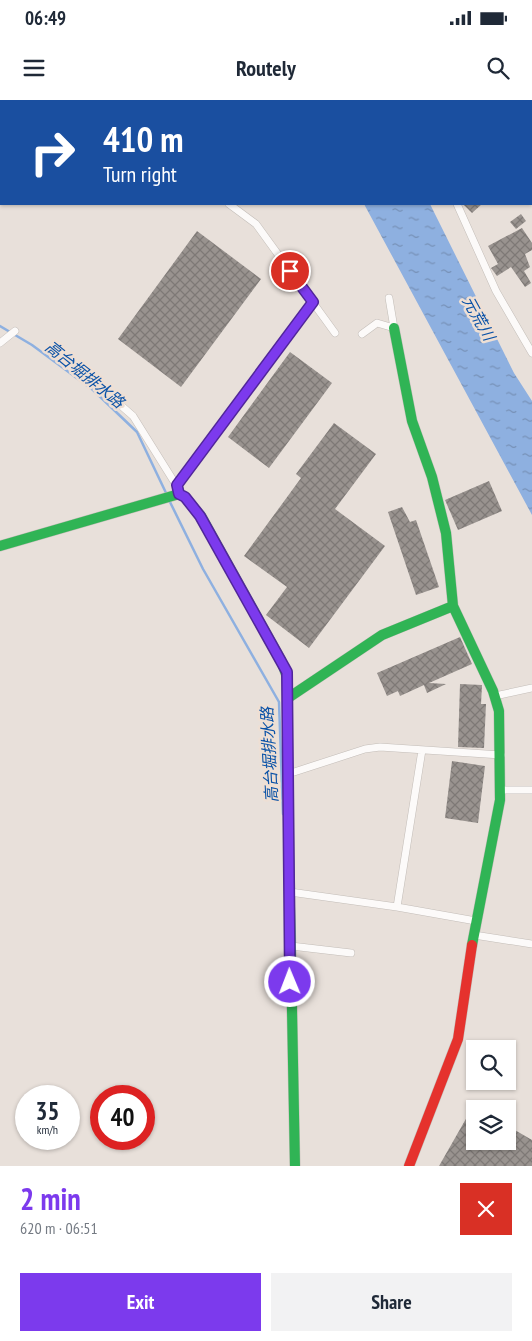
<!DOCTYPE html>
<meta charset="utf-8">
<style>
body{margin:0;font-family:"PT Sans Narrow","Noto Sans JP",sans-serif;background:#f2f2f3;color:#1f2937;height:100vh;display:flex;flex-direction:column;font-size:19px;white-space:nowrap}
*{box-sizing:border-box;margin:0}
p{font-size:16px;color:#747a83}
.icon{flex:none;width:28px;height:28px;fill:none;stroke:currentColor;stroke-width:2;stroke-linecap:round;stroke-linejoin:round}
.map{position:relative;height:1066px;overflow:hidden}
.drawer{display:flex;flex-direction:column;background:#fff;flex:1}
.drawer>*{flex:none}
.banner{position:absolute;left:0px;top:0px;width:532px;height:105px;box-shadow:0 1px 4px #0004;background:#1a4fa0;color:#fff;overflow:hidden}
.tools{position:absolute;left:466px;top:940px;display:grid;gap:10px}
.tools a{display:grid;place-items:center;width:50px;height:50px;border-radius:0px;background:#fff;box-shadow:0 1px 4px #0004;font-size:25px}
.speed{position:absolute;left:15px;top:985px;display:flex;gap:10px;font-size:25px;font-weight:700;text-align:center}
.speed>*{display:grid;place-content:center;width:65px;height:65px;border-radius:50%;background:#fff;box-shadow:0 1px 4px #0004;line-height:1}
.speed small{font-size:12px;font-weight:400}
.speed .limit{border:8px solid #d22;background:#fff;color:#111}
.pin{position:absolute;display:grid;place-items:center;width:42px;height:42px;color:#fff;margin:-21px;border:2px solid #fff;border-radius:50%;box-shadow:0 1px 5px #0007}
.me{position:absolute;width:55px;margin:-28px;rotate:359deg;stroke-linejoin:round;filter:drop-shadow(0 0 4px #0008)}
.turn{display:flex;align-items:center;gap:18px;height:105px;padding:0 20px;font-size:22px}
.turn .icon{width:65px;height:65px;stroke-width:2.5}
.turn b{display:block;font-size:35px;line-height:42px}
.round{display:grid;place-items:center;flex:none;width:52px;height:52px;border-radius:0px;background:#f2f2f3}
.overview{display:flex;align-items:center;justify-content:space-between;height:85px;padding:0 20px}
h1{font-size:30px;font-weight:600;line-height:38px;color:#7c3aed}
.primary-button{display:flex;gap:10px;margin-top:auto;padding:10px 20px}
.primary-button a{flex:1;height:58px;border-radius:0px;background:#7c3aed;color:#fff;font-size:20px;font-weight:600;line-height:58px;text-align:center}
.primary-button a+a{background:#f2f2f3;color:#1f2937}
.status{display:flex;justify-content:space-between;align-items:center;height:35px;padding:0 25px;background:#fff;direction:ltr}
.status svg{height:14px;fill:currentColor}
header{display:flex;justify-content:space-between;align-items:center;height:65px;padding:0 20px;background:#fff;font-size:22px;font-weight:600}
.map>svg:first-child{display:block}
.water{fill:url(#water-ripples)}
.lines{fill:none;stroke-linecap:round;stroke-linejoin:round}
.stream{stroke:#8eb0e0;stroke-width:2.5}
.building{fill:url(#building-cross-hatch)}
.street-casing{stroke:#c3bdb8;stroke-width:8}
.fast-casing{stroke:#c3bdb8;stroke-width:11}
.jam-casing{stroke:#c3bdb8;stroke-width:11}
.street{stroke:#fcfaf9;stroke-width:7}
.fast{stroke:#30b455;stroke-width:10}
.jam{stroke:#e5322d;stroke-width:10}
.route-casing{stroke:#51269a;stroke-width:12}
.route{stroke:#7c3aed;stroke-width:9}
.labels{text-anchor:middle;stroke-width:5;stroke-linejoin:round;paint-order:stroke}
.water-label{font-size:16px;font-style:italic;fill:#0a52a7;stroke:#eedfd4}
</style>
<div class="status"><b>06:49</b><svg viewBox="0 0 49 12"><path d="M0 12V9h3v3zM5 12V6h3v6zM10 12V3h3v9zM15 12V0h3v12zM26 1h20v11H26zM47 4h2v5h-2z"/></svg></div>
<header><svg class="icon" aria-label="menu" viewBox="0 0 24 24"><path d="M4 6h16M4 12h16M4 18h16"/></svg>Routely<svg class="icon" aria-label="search" viewBox="0 0 24 24"><circle cx="10" cy="10" r="6"/><path d="M15 15l6 6"/></svg></header>
<div class="map">
<svg width="532" height="1066" viewBox="0 0 532 1066">
<defs>
<pattern id="water-ripples" width="26" height="14" patternUnits="userSpaceOnUse" patternTransform="scale(1.25)"><rect width="26" height="14" fill="#8eb0e0"/><path d="M2 4q2-2 4 0t4 0M15 11q2-2 4 0t4 0" fill="none" stroke="#7690b6"/></pattern>
<pattern id="building-cross-hatch" width="8" height="8" patternUnits="userSpaceOnUse" patternTransform="scale(1.25)"><rect width="8" height="8" fill="#99938f"/><path d="M0 0l8 8M0 8l8-8" fill="none" stroke="#7e7976"/></pattern>
</defs>
<rect width="100%" height="100%" fill="#e8e0da"/>
<path class="water" d="M297 0H373L374 1H298Z
M364 104H430L514 273 532 301V415Z"/>
<g class="lines">
<path class="stream" d="M98 0 100 1
M0 226 32 245 93 290 137 332 167 395
M169 400 203 469 279 602 283 714"/>
</g>
<path class="building" d="M463 104H482L472 113Z
M521 114 526 121 516 129 510 122Z
M522 128 532 143V150L525 154 530 167 524 171 531 183 525 187 511 167 497 176 491 168 498 164 488 146Z
M197 131 261 179 181 287 118 239Z
M290 252 332 283 269 368 228 337Z
M334 323 376 354 335 409 385 446 309 548 266 515 287 487 244 456 301 378 296 374Z
M489 381 502 411 458 430 445 400Z
M402 407 410 422 416 420 439 487 416 495 388 412Z
M460 537 472 564 429 583 446 584 427 593 424 585 400 596 398 591 387 596 377 573Z
M460 584 482 585 481 604H486L484 648 458 647Z
M452 661 485 666 478 723 445 718Z
M475 1003V1041H508V1026L532 1040V1066H439Z"/>
<g class="lines">
<g class="street-casing">
<path id="street" d="M402 0 403 1
M511 0 512 1
M531 9 532 8
M531 38 532 39
M229 104 256 124 335 233
M457 104 496 191 532 253
M362 234 377 223 394 228 389 198
M0 243 15 231
M79 269 133 316 178 388
M177 385 313 203
M495 596 532 588
M288 674 365 649 380 647 501 655
M500 690H532
M290 792 397 807 476 821
M397 807 422 650
M474 835 532 844
M291 846 351 853"/>
</g>
<g class="fast-casing">
<path id="fast" d="M394 228 412 321 432 377 446 433 453 506 493 591 499 611 500 700 472 845
M0 446 179 394 185 397 201 416 281 560 287 577
M288 598 382 535 453 506
M288 702 295 1066"/>
</g>
<g class="jam-casing">
<path id="jam" d="M287 577 288 702
M409 1066 458 939 472 845"/>
</g>
<use href="#street" class="street"/>
<use href="#fast" class="fast"/>
<use href="#jam" class="jam"/>
</g>
<g class="lines">
<g class="route-casing">
<path id="route" d="M290 882 287 572 200 416 185 397 179 394 177 385 313 202 290 171"/>
</g>
<use href="#route" class="route"/>
</g>
<g class="labels">
<g class="water-label">
<text transform="translate(479 218) rotate(61)" y="6">元荒川</text>
<text transform="translate(85 274) rotate(39)" y="6">高台堀排水路</text>
<text transform="translate(269 655) rotate(-93)" y="6">高台堀排水路</text>
</g>
</g>
</svg>
<div class="tools">
<a><svg class="icon" aria-label="search" viewBox="0 0 24 24"><circle cx="10" cy="10" r="6"/><path d="M15 15l6 6"/></svg></a>
<a><svg class="icon" aria-label="layers" viewBox="0 0 24 24"><path d="M12 4l9 5-9 5-9-5zM3 14l9 5 9-5"/></svg></a>
</div>
<div class="speed"><div>35<small>km/h</small></div><div class="limit">40</div></div>
<div class="pin" style="left:290px;top:171px;background:#d93025"><svg class="icon" aria-label="arrive" viewBox="0 0 24 24"><path d="M6 21V4h12l-3 4 3 4H6"/></svg></div>
<svg class="me" style="left:290px;top:882px" viewBox="-20 -20 40 40"><circle r="17" fill="#7c3aed" stroke="#fff" stroke-width="3"/><path d="M0-11L8 9 0 5-8 9z" fill="#fff"/></svg>
<div class="banner">
<div class="turn"><svg class="icon" aria-label="right" viewBox="0 0 24 24"><path d="M7 20v-9h11M14 6l5 5-5 5"/></svg><div><b>410 m</b>Turn right</div></div>
</div>
</div>
<section class="drawer">
<div class="overview"><div><h1>2 min</h1><p>620 m · 06:51</p></div><a class="round" style="background:#d93025;color:#fff"><svg class="icon" aria-label="close" viewBox="0 0 24 24"><path d="M6 6l12 12M18 6L6 18"/></svg></a></div>
<div class="primary-button"><a>Exit</a><a>Share</a></div>
</section>
